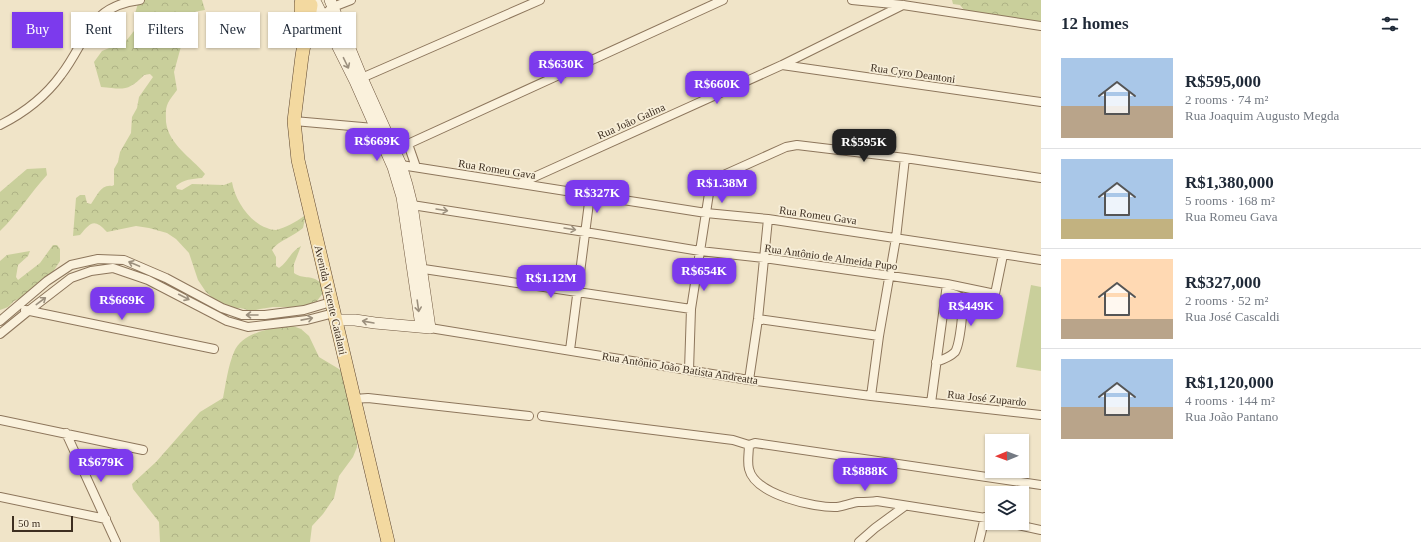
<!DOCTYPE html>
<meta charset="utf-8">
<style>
:root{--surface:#fff;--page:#f2f2f3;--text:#1f2937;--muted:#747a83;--line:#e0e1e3;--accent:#7c3aed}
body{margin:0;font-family:"Times New Roman",serif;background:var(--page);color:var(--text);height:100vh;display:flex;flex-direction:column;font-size:15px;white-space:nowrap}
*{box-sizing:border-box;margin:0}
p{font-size:13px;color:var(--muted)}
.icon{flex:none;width:22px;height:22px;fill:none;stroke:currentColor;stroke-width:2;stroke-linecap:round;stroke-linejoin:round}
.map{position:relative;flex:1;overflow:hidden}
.details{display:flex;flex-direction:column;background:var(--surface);width:380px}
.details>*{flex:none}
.banner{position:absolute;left:12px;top:12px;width:380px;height:36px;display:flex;gap:8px}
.needle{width:26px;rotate:269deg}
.tools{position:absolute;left:985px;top:434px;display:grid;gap:8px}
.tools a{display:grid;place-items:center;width:44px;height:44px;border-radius:0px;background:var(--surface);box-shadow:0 1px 3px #0004;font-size:20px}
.scale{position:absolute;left:12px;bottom:10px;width:61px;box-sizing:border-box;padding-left:4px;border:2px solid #3d2e20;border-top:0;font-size:11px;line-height:14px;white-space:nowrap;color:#3d2e20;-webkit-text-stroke:3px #f7eed8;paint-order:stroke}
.price{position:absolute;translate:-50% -34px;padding:0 9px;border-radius:8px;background:var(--accent);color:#fff;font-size:13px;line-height:26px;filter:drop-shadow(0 1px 2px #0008)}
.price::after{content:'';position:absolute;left:50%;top:24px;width:12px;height:9px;margin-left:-6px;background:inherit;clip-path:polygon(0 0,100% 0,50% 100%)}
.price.active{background:#222;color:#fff}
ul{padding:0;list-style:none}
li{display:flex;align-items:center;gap:12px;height:100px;padding:0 20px}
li+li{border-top:1px solid var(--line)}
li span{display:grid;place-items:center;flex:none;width:112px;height:80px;border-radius:0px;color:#555}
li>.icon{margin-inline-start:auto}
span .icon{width:48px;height:48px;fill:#fffc;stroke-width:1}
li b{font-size:17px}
h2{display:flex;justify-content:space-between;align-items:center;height:48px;padding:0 20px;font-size:17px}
.tag{padding:0 14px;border-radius:0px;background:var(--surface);box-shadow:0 1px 3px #0004;font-size:14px;line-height:36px}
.tag.active{background:var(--accent);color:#fff}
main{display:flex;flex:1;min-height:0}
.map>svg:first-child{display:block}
</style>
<main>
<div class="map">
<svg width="1041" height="542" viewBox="0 0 1041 542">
<defs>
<pattern id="forest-crowns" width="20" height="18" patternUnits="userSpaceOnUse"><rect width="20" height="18" fill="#c9cf9b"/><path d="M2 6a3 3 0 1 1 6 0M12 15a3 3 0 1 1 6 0" fill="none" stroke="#aeb285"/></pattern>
</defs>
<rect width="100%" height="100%" fill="#f0e4c8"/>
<!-- forest -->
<path fill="url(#forest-crowns)" d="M139 0H202L205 10 188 13 183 19 185 32 174 72 177 90C174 94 170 99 168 103 165 109 166 116 166 122 169 145 191 157 205 174L202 178C192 179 184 179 176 186L177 189 182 190 192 184 224 185 232 182C235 200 249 222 267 228 269 229 273 230 276 230 285 228 296 222 304 216L305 219 303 228C293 237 279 240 272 250L276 257V266L279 268C288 262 291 251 301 246L294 264V273C304 280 309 274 320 282L323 293 317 301 305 307H273L260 309 252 311 240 308 228 309 216 301 206 292 198 280 189 253 176 239 167 233 149 228 136 226 107 232C94 218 91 222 80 235L73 236 76 198 80 195H85L87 203 91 204C97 196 101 184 112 186L114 185V169L118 162 120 152 131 133 132 117 137 108 139 97 153 77 150 74 144 75C128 92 123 89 101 87L94 62 102 51 126 41 134 31V17Z
M952 0H1041V28C1019 27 987 26 968 14 965 12 962 7 960 5L953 4Z
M46 168 47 175C30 193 18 214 0 231V192L27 169Z
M53 245H57L60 249V261L42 289 14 301 8 307 0 310V261L7 255 30 251 28 256 18 265 16 277 18 280 40 263Z
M293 326 301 329 309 336 319 357 339 369 347 378 358 434 357 447 353 457 339 476 334 498 323 514 312 526 310 542H160L159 522 133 489 132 484 156 462 200 412 223 398C226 383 228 366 234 352 242 332 274 327 293 326Z"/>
<!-- garden -->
<path fill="#c9cf9b" d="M1031 285 1041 287V371L1016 367Z"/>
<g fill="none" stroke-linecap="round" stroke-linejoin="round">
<!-- street casing -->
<g stroke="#8d765c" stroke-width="10">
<path id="street" d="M852 0 903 5 1041 26
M322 16 333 7 351 0
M782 65 1041 102
M357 80 540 0
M294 121 374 128
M0 125C24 113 45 97 61 75 88 40 88 6 140 0
M408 144 416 167
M392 147 408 144 723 0
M397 166 401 165 706 213 768 219 1041 260
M521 183 782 65 903 5
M408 206 412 205 585 232 700 251 764 258 947 284 995 294 1003 255
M417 268 691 309
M25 310 214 349
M758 319 879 336
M0 321 47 281 71 265 98 259 124 260 166 278 222 308 242 315H265L304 310 331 302
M430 328 749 380 871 396 1041 415
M0 334 27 312 71 278 91 271 113 268 148 280 227 321 248 327 307 320 334 313
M570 350 590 195
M936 362C942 360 950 357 955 352 959 346 966 303 960 297 957 295 950 293 946 292
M689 370 691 309 710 187 717 178 786 147 797 145 905 158 1041 178
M749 380 758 319 768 219
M871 396 879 336 896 238 905 158
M354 399 368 398 529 416
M931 403 947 284
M542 416 733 440 749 445
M0 420 143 450
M66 433 116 542
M0 497 106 519
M992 519 877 501C871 502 865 502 858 502 851 503 844 506 837 507 815 508 755 495 749 469 747 462 749 452 749 445L755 443 1041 485
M1009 523 1041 530
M859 542 875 528 905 506
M979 542 985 517"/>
</g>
<!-- secondary casing -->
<g stroke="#6f573f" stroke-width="12">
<path id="secondary" d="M330 0 362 78 401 165 407 185 412 205 430 328 375 323 355 320H336
M316 3 355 81 393 167 402 197 421 326"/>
</g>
<!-- primary casing -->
<g stroke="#5b4430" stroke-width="14">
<path id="primary" d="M301 3V27
M311 5 302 56 294 121 298 160 388 542"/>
</g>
<!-- street -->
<use href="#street" stroke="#faf1dc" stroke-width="8"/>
<!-- secondary -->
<use href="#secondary" stroke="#faf1dc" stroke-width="11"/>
<!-- primary -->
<use href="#primary" stroke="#f3d9a0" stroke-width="13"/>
</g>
<!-- one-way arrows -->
<defs><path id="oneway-shaft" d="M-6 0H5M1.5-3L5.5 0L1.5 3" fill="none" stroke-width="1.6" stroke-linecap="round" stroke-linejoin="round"/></defs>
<g stroke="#9c907e">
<use href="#oneway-shaft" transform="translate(346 63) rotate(64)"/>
<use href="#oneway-shaft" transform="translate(442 210) rotate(9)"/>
<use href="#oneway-shaft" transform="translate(570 229) rotate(9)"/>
<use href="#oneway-shaft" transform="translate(134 264) rotate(-157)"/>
<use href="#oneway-shaft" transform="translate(184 297) rotate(27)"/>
<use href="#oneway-shaft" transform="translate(41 301) rotate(-37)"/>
<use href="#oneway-shaft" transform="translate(418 306) rotate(82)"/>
<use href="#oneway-shaft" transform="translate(252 315) rotate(180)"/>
<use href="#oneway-shaft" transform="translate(307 319) rotate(-11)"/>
<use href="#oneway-shaft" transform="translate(368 322) rotate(-170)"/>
</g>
<g text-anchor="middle" stroke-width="3.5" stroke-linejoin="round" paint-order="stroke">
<!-- street labels -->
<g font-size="11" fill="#3d2e20" stroke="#f7eed8">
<text transform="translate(913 73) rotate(8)" y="4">Rua Cyro Deantoni</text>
<text transform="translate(631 121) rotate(-24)" y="4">Rua João Galina</text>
<text transform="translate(497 169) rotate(9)" y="4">Rua Romeu Gava</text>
<text transform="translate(818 215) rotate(8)" y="4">Rua Romeu Gava</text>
<text transform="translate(831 257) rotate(8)" y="4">Rua Antônio de Almeida Pupo</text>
<text transform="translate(331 300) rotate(77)" y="4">Avenida Vicente Catalani</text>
<text transform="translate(680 368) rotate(9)" y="4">Rua Antônio João Batista Andreatta</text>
<text transform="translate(987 398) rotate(6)" y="4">Rua José Zupardo</text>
</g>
</g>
</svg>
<div class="tools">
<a><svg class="needle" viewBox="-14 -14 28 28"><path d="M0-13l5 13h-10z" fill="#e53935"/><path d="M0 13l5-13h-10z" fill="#747a83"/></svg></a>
<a><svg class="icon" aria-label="layers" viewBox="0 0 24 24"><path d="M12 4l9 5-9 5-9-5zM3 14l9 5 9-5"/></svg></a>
</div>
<div class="scale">50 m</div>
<b class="price" style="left:561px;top:85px">R$630K</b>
<b class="price" style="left:717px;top:105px">R$660K</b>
<b class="price" style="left:377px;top:162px">R$669K</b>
<b class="price active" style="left:864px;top:163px">R$595K</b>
<b class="price" style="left:722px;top:204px">R$1.38M</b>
<b class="price" style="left:597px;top:214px">R$327K</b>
<b class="price" style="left:704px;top:292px">R$654K</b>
<b class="price" style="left:551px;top:299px">R$1.12M</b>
<b class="price" style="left:122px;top:321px">R$669K</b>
<b class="price" style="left:971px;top:327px">R$449K</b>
<b class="price" style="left:101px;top:483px">R$679K</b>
<b class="price" style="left:865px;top:492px">R$888K</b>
<div class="banner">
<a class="tag active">Buy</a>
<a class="tag">Rent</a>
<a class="tag">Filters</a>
<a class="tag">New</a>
<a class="tag">Apartment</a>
</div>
</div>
<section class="details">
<h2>12 homes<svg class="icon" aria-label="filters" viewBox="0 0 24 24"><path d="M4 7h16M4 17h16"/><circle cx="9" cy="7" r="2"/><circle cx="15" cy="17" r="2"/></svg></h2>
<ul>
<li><span style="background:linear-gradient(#a9c7e8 60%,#b9a48a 0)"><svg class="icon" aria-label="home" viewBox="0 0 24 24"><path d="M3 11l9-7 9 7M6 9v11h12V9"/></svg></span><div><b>R$595,000</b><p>2 rooms · 74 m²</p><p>Rua Joaquim Augusto Megda</p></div></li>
<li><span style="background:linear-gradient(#a9c7e8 75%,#c2b280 0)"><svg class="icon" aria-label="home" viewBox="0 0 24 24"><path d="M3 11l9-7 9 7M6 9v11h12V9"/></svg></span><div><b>R$1,380,000</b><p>5 rooms · 168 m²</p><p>Rua Romeu Gava</p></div></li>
<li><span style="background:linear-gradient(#ffd9b3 75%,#b9a48a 0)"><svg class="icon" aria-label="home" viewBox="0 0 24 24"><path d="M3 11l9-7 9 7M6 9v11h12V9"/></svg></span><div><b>R$327,000</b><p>2 rooms · 52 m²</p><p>Rua José Cascaldi</p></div></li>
<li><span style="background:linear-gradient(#a9c7e8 60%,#b9a48a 0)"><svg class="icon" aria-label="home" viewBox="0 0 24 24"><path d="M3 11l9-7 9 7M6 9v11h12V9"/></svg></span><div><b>R$1,120,000</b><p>4 rooms · 144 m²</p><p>Rua João Pantano</p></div></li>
</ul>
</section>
</main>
